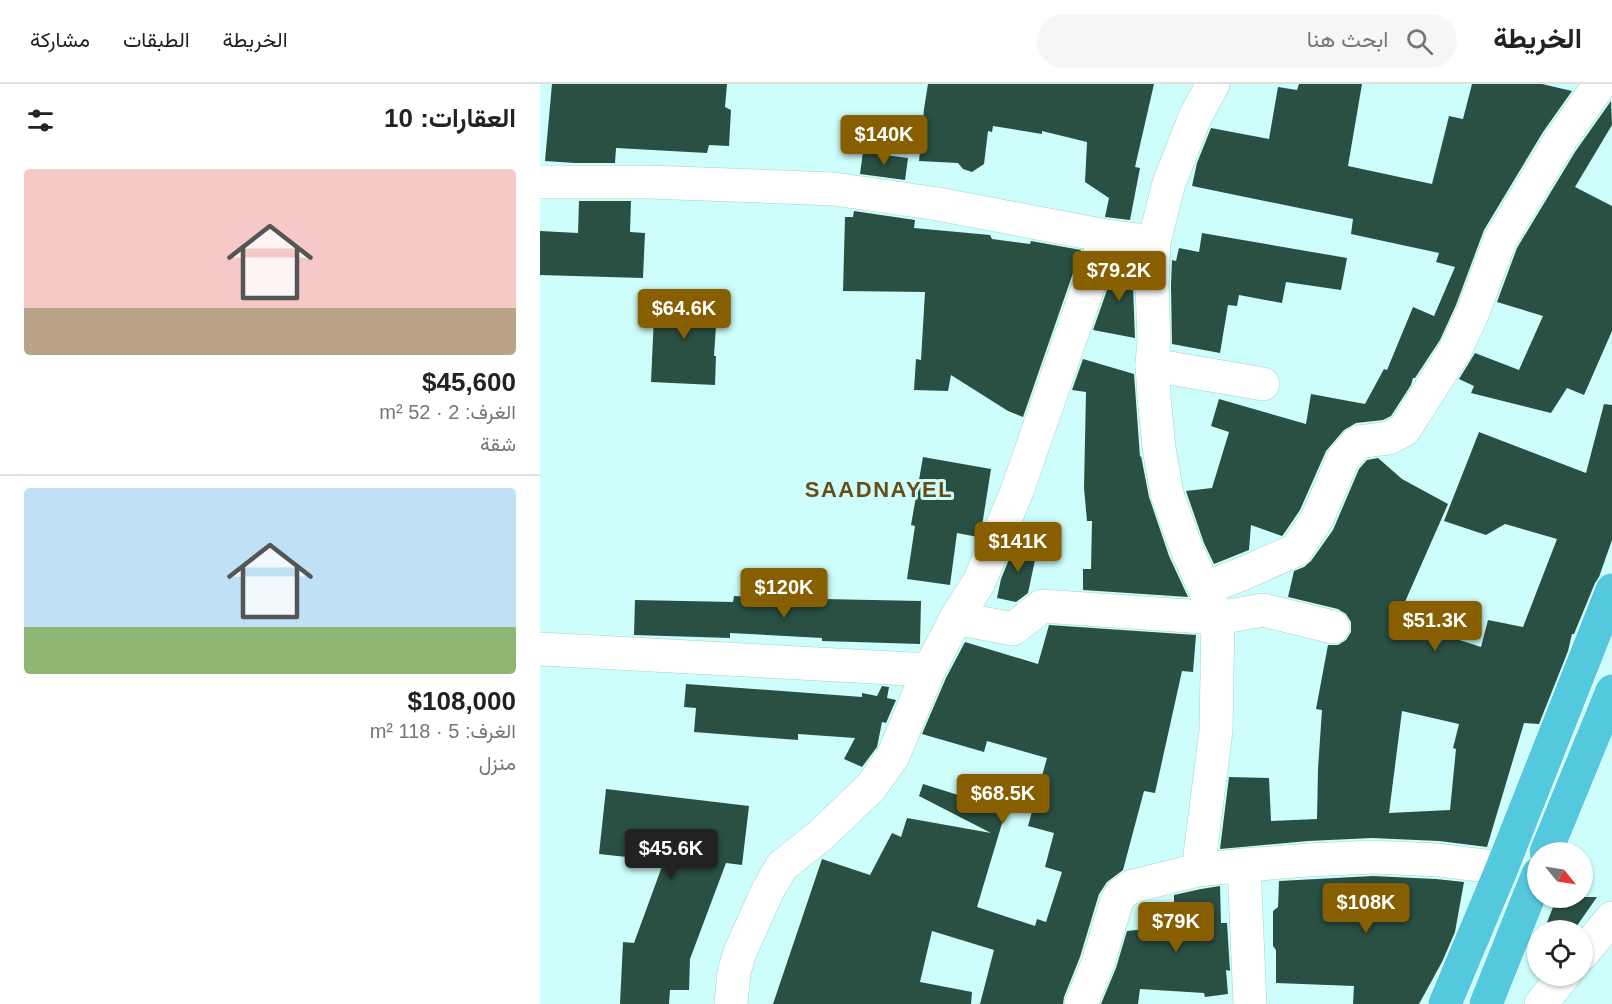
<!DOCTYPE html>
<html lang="ar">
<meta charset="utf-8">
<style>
:root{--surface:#fff;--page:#f6f6f6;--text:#222;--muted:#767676;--line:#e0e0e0;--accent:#885f00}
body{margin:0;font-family:Helvetica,Vazirmatn,sans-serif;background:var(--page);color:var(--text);direction:rtl;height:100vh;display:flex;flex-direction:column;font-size:22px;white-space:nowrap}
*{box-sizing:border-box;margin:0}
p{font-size:20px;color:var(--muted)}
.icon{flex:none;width:33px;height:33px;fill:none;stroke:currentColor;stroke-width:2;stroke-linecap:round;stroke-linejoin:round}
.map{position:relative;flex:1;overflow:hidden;direction:ltr}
.panel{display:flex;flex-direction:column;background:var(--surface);width:540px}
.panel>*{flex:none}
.needle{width:39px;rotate:120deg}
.buttons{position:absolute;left:987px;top:758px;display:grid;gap:12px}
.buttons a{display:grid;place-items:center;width:66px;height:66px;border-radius:50%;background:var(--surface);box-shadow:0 2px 4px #0004;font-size:30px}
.price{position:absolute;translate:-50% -51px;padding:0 14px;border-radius:6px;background:var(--accent);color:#fff;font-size:20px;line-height:39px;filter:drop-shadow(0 2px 3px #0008)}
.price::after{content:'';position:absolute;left:50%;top:36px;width:18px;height:14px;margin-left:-9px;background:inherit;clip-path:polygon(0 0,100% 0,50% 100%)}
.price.current{background:#222;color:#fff}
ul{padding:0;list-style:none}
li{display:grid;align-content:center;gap:12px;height:318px;padding:0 24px}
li+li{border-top:2px solid var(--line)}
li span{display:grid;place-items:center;height:186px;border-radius:6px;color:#555}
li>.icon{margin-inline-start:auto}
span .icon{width:108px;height:108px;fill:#fffc;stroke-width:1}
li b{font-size:26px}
h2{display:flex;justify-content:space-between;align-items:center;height:72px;padding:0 24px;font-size:26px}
header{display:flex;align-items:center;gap:36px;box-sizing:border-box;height:84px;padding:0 30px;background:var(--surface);border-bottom:2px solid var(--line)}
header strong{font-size:28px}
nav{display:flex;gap:33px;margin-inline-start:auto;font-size:21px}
.search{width:420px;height:54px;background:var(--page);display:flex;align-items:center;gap:15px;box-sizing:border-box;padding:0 21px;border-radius:33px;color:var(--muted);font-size:22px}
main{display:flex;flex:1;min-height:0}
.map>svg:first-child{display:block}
</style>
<header>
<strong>الخريطة</strong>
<div class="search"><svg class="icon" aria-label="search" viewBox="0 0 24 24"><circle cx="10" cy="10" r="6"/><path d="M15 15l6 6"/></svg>ابحث هنا</div>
<nav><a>الخريطة</a><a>الطبقات</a><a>مشاركة</a></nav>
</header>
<main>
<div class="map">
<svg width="1072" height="920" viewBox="0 0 1072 920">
<rect width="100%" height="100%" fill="#cdfefb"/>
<!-- building -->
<path fill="#2a5043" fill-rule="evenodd" d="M12 0H187L185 23 191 26 189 62 169 61 167 69 76 64 75 79H35L5 77Z
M388 0H614L595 83 600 84 590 136 565 133 569 114 545 98 547 58 502 47V50L453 42 452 48 448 47 444 80 432 88 423 85 418 79 379 77 384 25Z
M759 0H822L808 82 892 100 909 32 923 35 932 0H1002L1032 7 1003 48 944 146 916 221 900 256 875 294H873L871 301 851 332 843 336 816 339 804 346 786 367 760 426 743 451 742 452 711 441 709 466 674 480 664 459 646 407 672 404 689 348 671 342 679 315 766 340 771 310 825 320 844 285 847 286 873 223 894 232 915 183 896 178 899 169 811 150 813 135 652 102 657 79 671 44 729 55 738 3 757 6Z
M1071 17 1072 41 1035 103 1072 122V247L1044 311 1027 304 1011 329 931 309 934 302 919 295 935 269 979 286 1003 232 957 218 977 164 1035 68Z
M323 68 368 74 365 96 320 90Z
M39 117H91L90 148 105 149 103 194 0 191V147L38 149Z
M314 127 375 136 374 144 450 151 452 155 490 160 491 157 541 166 483 333 468 327 411 291 408 307 374 306 376 275 381 276 385 208 303 207 305 133H313Z
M662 149 807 174 801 206 746 198 742 219 699 211 697 222 688 221 680 269 632 260 631 201 632 176 636 177 639 164 659 168Z
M579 172 594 174 593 202 595 254 553 246Z
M115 209 174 212V225L177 227 174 272H176L175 301 111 298Z
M543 275 594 290 600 373 601 372 609 413 629 472 648 513 543 506V485H551L552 437H547L544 404 546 308 532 306Z
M1064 320 1072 321V456L1059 493 1055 499 1034 550H1032L1028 567 999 640 984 639 947 763 899 757 832 754 768 757 680 765 689 693 729 694 731 737 777 735 778 685 782 626 776 625 788 561H798L806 556 811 548V538L806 530 798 525 748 513 754 487 764 483 771 477 793 446 819 385 827 376 838 374 862 395 908 420 857 536 941 563 948 536 983 543 1017 455 965 440 946 451 904 437 939 348 1046 389ZM862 627 919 640 913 664 916 665 910 726 849 729Z
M383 373 451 385 442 442 438 453 417 449 410 501 367 495 375 442 371 441Z
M476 458 498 462 488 509 476 518 457 514 461 495Z
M194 512 283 517V515L381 517 380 560 282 557V554L190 549V554L94 551 95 516 193 518Z
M509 541 656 551 653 588 642 587 615 709 604 707 583 786 567 798 559 810 540 873 524 913 523 920H440L454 866 392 847 380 898 432 908 431 920H233L282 775 330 791 352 749 361 753 367 734 451 749 379 712 383 700 466 726 437 823 495 842 497 835 506 838 522 788 505 783 514 749 488 742 507 674 447 657 444 668 382 650 406 594 425 558 498 580Z
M146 600 322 613V609L337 612 342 602 349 603 347 614 356 616 346 639 342 638 337 663 322 683 304 675 315 654 258 650V656L154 648 156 624 144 623Z
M66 705 209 722 202 781 186 779 150 875 149 906H130L129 920H80L83 858 94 859 124 777 59 770Z
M833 792 896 795 924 798 915 848 902 878 879 920H813L814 902 736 899V866L733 862V827L738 823 739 797Z
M680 802 681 839H687L690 887 686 886 688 910 665 913 664 909 600 905 598 920H561L576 884 587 847 634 842V811L661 805Z
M1017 813H1057L1034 846H1004Z"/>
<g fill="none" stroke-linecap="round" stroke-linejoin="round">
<!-- minor casing -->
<g stroke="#a2d2cf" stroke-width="34">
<path id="minor" d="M612 281 723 300
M665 504 702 490 756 466 777 435 803 375 818 358 849 354 864 346 916 265 933 228 960 156 1019 58 1060 0
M416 534 473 545 502 522 678 534 723 526 793 543
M0 565 389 586
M704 781 710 920
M191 920 194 888 200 868 228 806 242 782 281 751 331 703 353 672 389 586 416 534 439 498 477 407 566 152"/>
</g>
<!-- tertiary casing -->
<g stroke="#a2d2cf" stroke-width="34">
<path id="tertiary" d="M0 98H109L294 105 398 120 566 152 614 158
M658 786 676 647 678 534 647 466 627 410 619 364 614 313 612 281 614 255 612 201 614 158 629 99 655 33 673 0
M1042 870 1072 834
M541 920 558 879 577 816 582 809 593 802 658 786 704 781 769 776 833 773 898 776 962 784
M1001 920 1024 891"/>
</g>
<!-- trunk casing -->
<g stroke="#fff" stroke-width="34">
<path id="trunk" d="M1006 768 1072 607
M905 920 962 784 1072 506
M946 920 998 790"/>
</g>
<!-- minor -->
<use href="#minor" stroke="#fff" stroke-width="33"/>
<!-- tertiary -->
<use href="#tertiary" stroke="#fff" stroke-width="33"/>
<!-- trunk -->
<use href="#trunk" stroke="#54c8dc" stroke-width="33"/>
</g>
<g text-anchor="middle" stroke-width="6" stroke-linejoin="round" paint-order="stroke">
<!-- district labels -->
<g font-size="22" font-weight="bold" letter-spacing="1.5" fill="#694c15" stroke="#cdfefb">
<text x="339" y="413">SAADNAYEL</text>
</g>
</g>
</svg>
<div class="buttons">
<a><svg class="needle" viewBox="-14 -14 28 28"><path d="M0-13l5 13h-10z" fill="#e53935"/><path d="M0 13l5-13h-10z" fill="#767676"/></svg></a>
<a><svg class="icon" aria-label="locate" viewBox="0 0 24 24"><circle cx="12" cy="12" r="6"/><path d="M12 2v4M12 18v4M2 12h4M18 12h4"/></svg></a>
</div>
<b class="price" style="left:344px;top:82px">$140K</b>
<b class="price" style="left:579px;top:218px">$79.2K</b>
<b class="price" style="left:144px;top:256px">$64.6K</b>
<b class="price" style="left:478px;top:489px">$141K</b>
<b class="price" style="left:244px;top:535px">$120K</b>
<b class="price" style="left:895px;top:568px">$51.3K</b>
<b class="price" style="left:463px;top:741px">$68.5K</b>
<b class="price current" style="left:131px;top:796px">$45.6K</b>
<b class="price" style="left:826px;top:850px">$108K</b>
<b class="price" style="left:636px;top:869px">$79K</b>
</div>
<section class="panel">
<h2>العقارات: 10<svg class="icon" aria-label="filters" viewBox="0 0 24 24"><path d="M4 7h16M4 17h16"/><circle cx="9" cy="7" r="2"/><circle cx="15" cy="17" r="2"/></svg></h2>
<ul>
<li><span style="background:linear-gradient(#f6c9c9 75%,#b9a48a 0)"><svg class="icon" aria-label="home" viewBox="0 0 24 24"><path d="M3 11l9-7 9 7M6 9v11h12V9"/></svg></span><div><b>$45,600</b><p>الغرف: 2 · 52 m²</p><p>شقة</p></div></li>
<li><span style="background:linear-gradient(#bfe0f5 75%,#8fb573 0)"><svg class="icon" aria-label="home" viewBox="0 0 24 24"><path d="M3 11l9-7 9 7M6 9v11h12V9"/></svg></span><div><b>$108,000</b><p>الغرف: 5 · 118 m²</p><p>منزل</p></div></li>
</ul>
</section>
</main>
